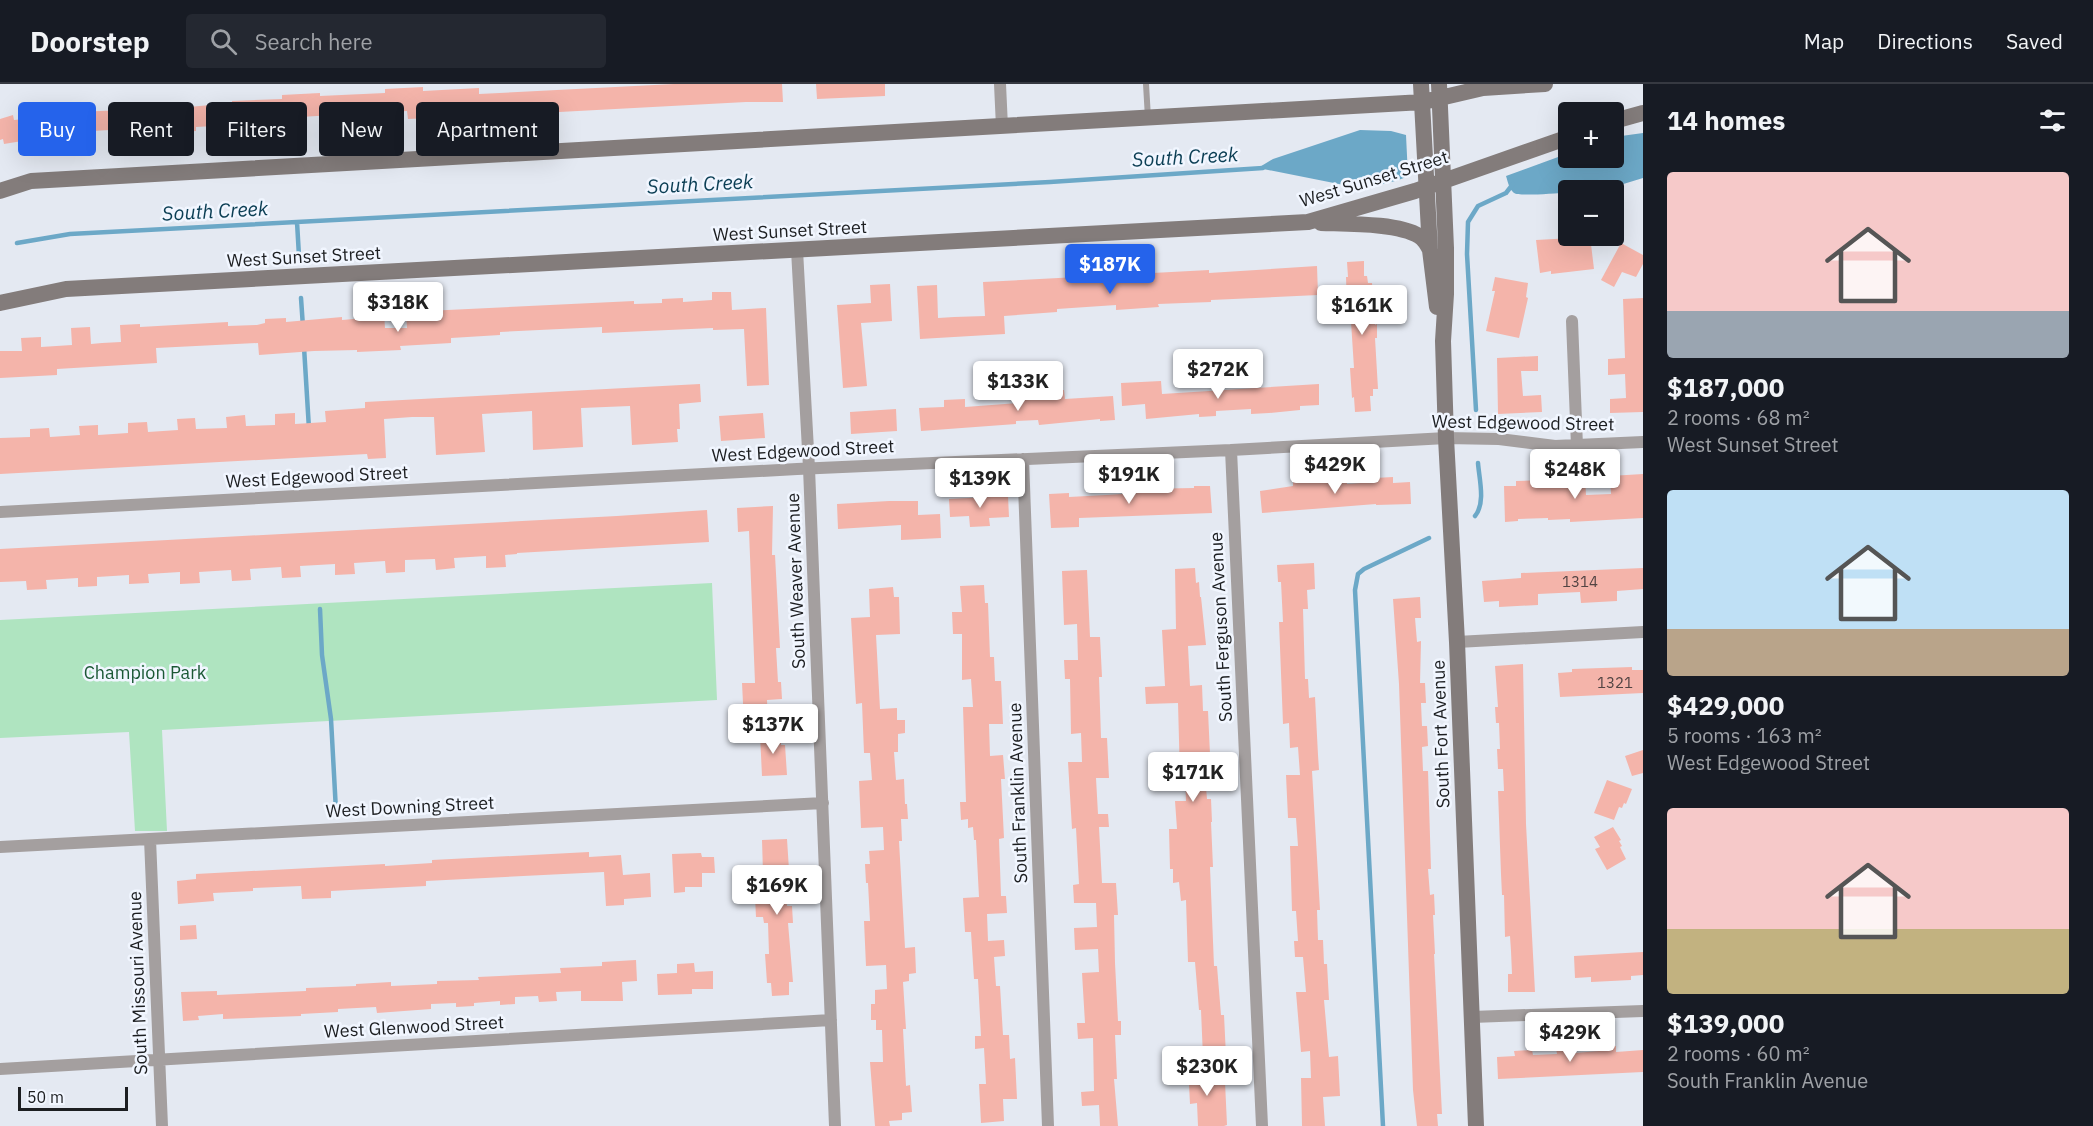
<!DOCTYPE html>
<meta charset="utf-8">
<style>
:root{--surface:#171b24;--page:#242831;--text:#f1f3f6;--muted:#9ea1a6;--line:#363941;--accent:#2563eb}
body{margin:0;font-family:"IBM Plex Sans",sans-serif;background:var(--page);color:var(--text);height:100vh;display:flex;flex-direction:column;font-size:22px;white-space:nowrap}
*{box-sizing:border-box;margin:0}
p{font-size:20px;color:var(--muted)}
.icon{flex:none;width:33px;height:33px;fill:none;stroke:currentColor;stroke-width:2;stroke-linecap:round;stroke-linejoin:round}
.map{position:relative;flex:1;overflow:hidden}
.side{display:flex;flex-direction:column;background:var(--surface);width:450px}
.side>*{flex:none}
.banner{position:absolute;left:18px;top:18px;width:570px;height:54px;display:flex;gap:12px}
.buttons{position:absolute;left:1558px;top:18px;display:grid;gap:12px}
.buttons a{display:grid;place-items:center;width:66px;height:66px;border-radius:6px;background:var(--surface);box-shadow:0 6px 24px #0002;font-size:30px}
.scale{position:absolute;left:18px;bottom:15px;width:110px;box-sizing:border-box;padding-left:6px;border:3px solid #1c1e21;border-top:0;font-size:16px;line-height:21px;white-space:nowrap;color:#1c1e21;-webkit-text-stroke:4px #f1f6ff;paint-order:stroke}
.price{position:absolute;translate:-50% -51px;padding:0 14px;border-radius:6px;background:#fff;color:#222;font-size:20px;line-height:39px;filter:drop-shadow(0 2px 3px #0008)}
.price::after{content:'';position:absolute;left:50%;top:36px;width:18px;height:14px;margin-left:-9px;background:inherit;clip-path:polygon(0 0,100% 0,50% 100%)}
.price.current{background:var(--accent);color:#fff}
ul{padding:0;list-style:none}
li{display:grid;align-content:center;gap:12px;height:318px;padding:0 24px}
li span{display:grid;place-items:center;height:186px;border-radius:6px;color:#555}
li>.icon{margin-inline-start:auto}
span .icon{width:108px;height:108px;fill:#fffc;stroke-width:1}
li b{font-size:26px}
h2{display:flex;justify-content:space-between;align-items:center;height:72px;padding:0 24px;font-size:26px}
.pill{padding:0 21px;border-radius:6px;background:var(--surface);box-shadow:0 6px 24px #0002;font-size:21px;line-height:54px}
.pill.current{background:var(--accent);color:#fff}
header{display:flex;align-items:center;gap:36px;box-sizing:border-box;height:84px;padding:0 30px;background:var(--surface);border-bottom:2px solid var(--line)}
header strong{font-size:28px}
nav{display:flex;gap:33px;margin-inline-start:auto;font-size:21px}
.search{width:420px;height:54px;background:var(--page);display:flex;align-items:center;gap:15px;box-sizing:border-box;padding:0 21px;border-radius:6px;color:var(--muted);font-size:22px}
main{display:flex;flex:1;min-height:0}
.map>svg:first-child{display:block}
</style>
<header>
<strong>Doorstep</strong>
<div class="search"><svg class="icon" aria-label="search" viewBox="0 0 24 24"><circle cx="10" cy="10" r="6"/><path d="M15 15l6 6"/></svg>Search here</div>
<nav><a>Map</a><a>Directions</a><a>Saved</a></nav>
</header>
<main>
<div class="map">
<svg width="1643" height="1042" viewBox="0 0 1643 1042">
<rect width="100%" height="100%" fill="#e4e9f2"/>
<!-- green -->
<path fill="#afe4c0" d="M712 499 717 616 162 646 167 747H135L129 648 0 654V536Z"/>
<!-- water -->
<path fill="#6ca8c7" d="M1360 46 1391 47 1406 51 1408 92C1389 101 1369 103 1349 102L1258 84 1273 75Z
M1643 49V94C1631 98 1619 101 1607 104 1594 106 1521 114 1514 109 1509 105 1508 98 1506 92L1569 69V74H1614V53Z"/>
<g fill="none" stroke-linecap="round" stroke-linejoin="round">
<!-- stream -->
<path stroke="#6ca8c7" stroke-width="4.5" d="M297 138 299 172
M17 159 70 150 1050 98 1263 84
M301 214 303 243
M304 263 309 345
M1476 326 1467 170 1468 138 1478 122 1506 109 1513 100
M1475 432C1486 419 1479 394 1478 379
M320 525 322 571 331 635 336 727
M1383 1042 1355 506 1358 490 1364 485 1429 454"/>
</g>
<!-- building -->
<path fill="#f4b4aa" d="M674 0H782L783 18H746L487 32V29L454 31V33L408 35 407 27 373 29V37L334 36V31L300 33V41L254 43V41H233L196 43V47L179 48V45L136 50H128V45L92 47V49L58 51 4 60 3 55 0 56V35L13 31 14 36 74 30V28L178 24 232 19V17L282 15V11L320 9V12L385 9V5L423 3V7L479 4V10Z
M816 0H885V12L817 15Z
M1571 152H1590L1594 185 1551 190V187L1540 189 1536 156 1572 154Z
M1621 159 1643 171V180L1636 193 1622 188 1614 203 1601 196Z
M1364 177V192H1367L1368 199H1372L1375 241 1377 240V254H1375L1378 305H1373V312H1370L1371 327 1355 328 1354 313 1352 314 1350 284H1354L1350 222 1347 223 1346 193H1348L1347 178Z
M1317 182 1318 211 1211 216V218L1158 220 1159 223 1116 226V221L1057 225V228L1004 232 1005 250 920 255 917 202 937 201 938 234 954 233 985 232 983 198 1209 186V189Z
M1495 193 1528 199 1526 213 1528 214 1519 254 1486 247 1495 207H1492Z
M890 200 892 237 861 239 867 302 843 304 837 221 871 219 870 201Z
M712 208H731L732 226 766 224 769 301 747 302 744 245 713 246V244L602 249V243L500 248V251L451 254V259L400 262 401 266 357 268V266L314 267 259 271 258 259 156 264 157 279 57 285V291L0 294V267H22L21 254 41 253V263L72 261 71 244 90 243 91 260 102 259 121 258 120 241 140 240V243L228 238V242L257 241 265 239V235L286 234V238L342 233V236L365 234V228H384L385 244H407L406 228 634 217V220L662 219V215L683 214V218L712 216Z
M1643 214V328L1610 329V315L1626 314 1625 290 1608 291V275L1625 274 1623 215Z
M1538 272V287H1521L1523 312 1541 311 1542 328 1498 330 1497 274Z
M1161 297 1162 310 1319 300V321L1300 322V326L1269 329 1251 330V325L1216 327V332L1199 333V330L1146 335 1145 320 1122 322 1121 299Z
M700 300 701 318 679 320 680 345H677L678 358 632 361 630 322 581 324 583 363 533 366 532 327 482 330 485 368 436 371 434 333H412L384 335 386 374 368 375 367 370 0 390V354L30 353V345L49 344 50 353 80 351 79 342 98 341V351L128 349V339L147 338 148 348 178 346 177 335 195 334 196 345 227 344 226 333 245 331 246 342 275 341V330L295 329V340L326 338 325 327 365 324V318Z
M1064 306 1065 315 1113 312 1115 336 1100 337V335L1039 341 1038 336 1016 337V340L921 347 919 324 944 323V316L965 315V323L1019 319V314L1042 313V307Z
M896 325 897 347 851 350 850 328Z
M763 329 765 354 721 357 719 332Z
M1643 390V434L1570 438V435L1548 436V434L1518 435V437L1505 438 1504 402H1516V397L1545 396 1546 399 1568 398V394L1585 393 1586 411 1611 410 1610 392Z
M1393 393V399L1410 398 1411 420 1376 421V420L1262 429 1260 407 1293 402V398L1347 396V400L1375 398V394Z
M1194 402H1210L1212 429 1079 434V443L1051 444 1049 410 1069 409V413L1106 411 1138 409 1137 405 1194 404Z
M1008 412 1009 433 989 434 990 442 970 443 969 432 950 433 949 415Z
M889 417H918V431L940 430 941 454 901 456V441L838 445 837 420Z
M773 422 772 471H775L780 564H776L778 598H781L782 615 767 616 768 638 744 639 742 599H755L749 447 738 448 737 424Z
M707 426 709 458 517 469V470L505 471 506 483 486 484V472L454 474 455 484 436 486 435 475 405 476V488L386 489 385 477 354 479 355 490 335 491V480L300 482 301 493 282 494 281 483 250 485 251 496 232 497 231 486 199 488 200 499 180 500V488L148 490 149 499 129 500V491L97 493V502L78 503V494L46 496 47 505 27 506 26 497 0 498V465L617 432Z
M1314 479 1315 505 1307 506 1308 525H1303L1305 595H1308L1309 614 1315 613 1318 671 1319 686 1312 687 1320 826H1317L1318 856H1323L1324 880H1327L1329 916H1324L1329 973 1338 972 1340 1012 1323 1013 1325 1042H1302L1301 994H1311L1310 967 1301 968 1296 908H1306L1303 873H1295L1294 857H1298L1296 827H1292L1290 762H1298L1296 734H1288L1286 691H1300L1298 663 1290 664 1289 639 1283 640 1279 538H1283L1281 498H1278L1277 481Z
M1195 484 1196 499 1199 498 1200 513H1201L1206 561 1188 562 1190 602 1202 601 1203 627H1208L1211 692H1205L1207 715H1211L1212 738H1211L1213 783H1210L1214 882H1217L1221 931H1224L1226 972 1203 973 1201 926H1199L1195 878H1188L1186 816 1181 817 1179 798 1173 799V785H1170L1169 745H1177L1175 717H1186L1185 693H1180L1178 619 1146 620 1145 603 1165 602 1162 546 1176 545 1175 485Z
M1643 484V505L1617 507V517L1581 519 1580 508 1538 510V521L1499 523V517L1484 518 1482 497 1521 494V489Z
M1087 486 1090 553H1100L1102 593H1099L1101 654H1107L1109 694H1096L1098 730H1108L1109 743H1099L1102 799H1116L1118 831H1114L1115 879 1118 937H1121V951H1115L1117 995H1114L1118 1042H1100L1099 1021 1082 1022 1081 1008 1094 1007 1093 954 1078 955 1077 939H1085L1082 889 1099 888 1098 865 1075 866 1074 844 1097 843 1096 819H1074L1073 801 1079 800 1076 744 1072 745 1068 678H1082L1081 649 1071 650 1070 595H1065L1064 576H1078L1077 540 1064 541 1062 487Z
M984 501 985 519H988L990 573H994L995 597H1001L1003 640H989L990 672 1003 671 1005 695H1001L1004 754 999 755 1001 812H1006L1007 829 987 830 988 857 1004 856 1005 872 994 873 996 902H1000L1003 951H1009L1010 975 1015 974 1017 1015H1003L1004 1037 981 1039 979 1000H986L984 964 975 965V952H981L978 895H974L971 848H965L963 814 979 813 976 756H974L973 743 968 744V735L961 736 960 718H966L963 623H973L971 595 962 596V550H953L952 528H962L960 502Z
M893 503 894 513H899L900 550 876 551 880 625 897 624V636H905V649L898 650V668H894L896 696 904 695 905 720H907L908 735H901L902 757H899L905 864 915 863 916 889 909 890V897L903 898 906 945H903L906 1002 910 1001 912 1028 902 1029V1036L889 1037 890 1042H875L870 978H883L882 946H876V936H871V920H875V906L887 905 886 881 866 882 864 837H870L868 799H866L865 780H870L869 767 884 766 883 743 861 744 859 697 872 696 870 669H864L862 619 856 620 851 534 870 533 869 505Z
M1420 513 1421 534H1415L1417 558 1421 557 1420 599H1425L1426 619H1421L1422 642H1427L1428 662 1422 663 1423 687H1428L1431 785H1428L1430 811 1434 810 1435 831H1433L1435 870H1434L1442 1030H1437L1438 1042H1417L1413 1006 1399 600 1393 515Z
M1523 580 1526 740 1535 908H1508V890H1512L1511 867 1510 852 1505 853 1504 811H1502L1501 790 1498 707H1504L1503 685H1498L1497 665H1500L1499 639H1496L1495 623H1498L1495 582Z
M1632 583V586H1643V609L1560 613 1558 589 1572 588V585Z
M781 649V661H785L787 691 762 692 760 650Z
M1643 666V689L1632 692 1625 672Z
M1607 696 1632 705 1626 720 1624 719 1622 724 1619 723 1614 736 1594 729Z
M1613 743 1621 756 1619 757 1622 762 1620 763 1626 775 1607 786 1595 765 1600 763 1594 753Z
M787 755 789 786H785L787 822H792L793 839H788L793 898H789V911L772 912 771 899H767L765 870H769L768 839H764L763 833H756L755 813 769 812 768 789H763L762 756Z
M589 768V773L621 771 623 791 650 789 651 813 624 815V821L606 822 604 788 426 797V802L331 807V814L302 815 301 802 253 804V807L213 809 214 817 178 820 177 797 196 795V790L385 780V782L432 779V776Z
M701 769 702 773H714L715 789H702V803H685V808L674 809 672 770Z
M196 841 197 855 180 856V842Z
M1643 868V891L1631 892V896L1591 898V893L1575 894 1574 872Z
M636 876 637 897 622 898 623 917H581V907L556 908 557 917 539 918 538 912 515 913V920L500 921V917L474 919V922L456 923V919L431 920V925L377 929 376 923 338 925V928L301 930V932L223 935V930L198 932 199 936 183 937 181 908 217 907V911L306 907V904L356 902V900L391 898V902L437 900V897L479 896 478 893 561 889 560 884 602 882V878Z
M694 879 695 888 713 887V905H692V910L658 911 657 890 677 889V880Z
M1616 962V968L1643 966V988L1498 995 1497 973 1515 972 1514 967 1532 966 1533 971 1557 970 1556 964 1575 963V969L1599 967V963Z
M1207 980 1208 998H1225L1227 1041 1224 1042H1198L1197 1019 1190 1020 1188 981Z"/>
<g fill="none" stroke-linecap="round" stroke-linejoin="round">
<!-- lane -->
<path stroke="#a49f9f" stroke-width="6" d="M1146 0 1148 34"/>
<!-- street -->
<path stroke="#a49f9f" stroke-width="12" d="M1000 0 1002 43
M797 166 809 384 835 1042
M1572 237 1577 362
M1231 366 1262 1042
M1023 375 1048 1042
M0 428 797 385 1231 366 1446 354 1499 355 1555 362 1643 358
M1457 558 1643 548
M150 755 162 1042
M0 763 823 719
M1472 933 1643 927
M0 985 831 936"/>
<!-- secondary -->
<path stroke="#837c7b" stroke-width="16" d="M1421 0 1430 166 1437 223
M1439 0 1446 164V210L1443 257 1446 354 1457 558 1476 1042
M1614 37 1643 29
M0 107 31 97 1423 18 1483 4 1545 0
M1321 139C1346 140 1398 139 1419 152 1424 155 1427 160 1430 166
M0 219 66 205 1308 138 1415 107 1569 53"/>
</g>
<g text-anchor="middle" stroke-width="5" stroke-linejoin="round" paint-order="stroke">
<!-- number labels -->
<g font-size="15" fill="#524443">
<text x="1580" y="503">1314</text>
<text x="1615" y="604">1321</text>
</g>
<!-- street labels -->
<g font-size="18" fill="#1c1e21" stroke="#f1f6ff">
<text transform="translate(1374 95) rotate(-17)" y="6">West Sunset Street</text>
<text transform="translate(790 147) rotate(-3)" y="6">West Sunset Street</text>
<text transform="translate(304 173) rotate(-3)" y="6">West Sunset Street</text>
<text transform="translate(1523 339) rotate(1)" y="6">West Edgewood Street</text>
<text transform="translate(803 367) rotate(-3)" y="6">West Edgewood Street</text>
<text transform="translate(317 393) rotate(-3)" y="6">West Edgewood Street</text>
<text transform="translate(796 497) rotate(-92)" y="6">South Weaver Avenue</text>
<text transform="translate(1221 543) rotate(-93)" y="6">South Ferguson Avenue</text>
<text transform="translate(1441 650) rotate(-92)" y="6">South Fort Avenue</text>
<text transform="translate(1018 709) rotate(-92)" y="6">South Franklin Avenue</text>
<text transform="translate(410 723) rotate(-3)" y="6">West Downing Street</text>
<text transform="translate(138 899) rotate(-92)" y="6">South Missouri Avenue</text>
<text transform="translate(414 943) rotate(-3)" y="6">West Glenwood Street</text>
</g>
<!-- park labels -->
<g font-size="18" fill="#1b5835" stroke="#f1f6ff">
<text x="145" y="595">Champion Park</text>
</g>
<!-- water labels -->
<g font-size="20" font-style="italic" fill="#0b3e54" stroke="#f1f6ff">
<text transform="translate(1185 73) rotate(-3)" y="7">South Creek</text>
<text transform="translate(700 100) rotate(-3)" y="7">South Creek</text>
<text transform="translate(215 127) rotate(-3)" y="7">South Creek</text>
</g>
</g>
</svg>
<div class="buttons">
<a>+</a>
<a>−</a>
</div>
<div class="scale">50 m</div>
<b class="price current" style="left:1110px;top:211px">$187K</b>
<b class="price" style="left:398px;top:249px">$318K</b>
<b class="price" style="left:1362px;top:252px">$161K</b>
<b class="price" style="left:1218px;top:316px">$272K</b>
<b class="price" style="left:1018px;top:328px">$133K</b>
<b class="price" style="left:1335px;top:411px">$429K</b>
<b class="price" style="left:1575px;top:416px">$248K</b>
<b class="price" style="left:1129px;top:421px">$191K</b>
<b class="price" style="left:980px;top:425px">$139K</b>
<b class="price" style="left:773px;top:671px">$137K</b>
<b class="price" style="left:1193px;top:719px">$171K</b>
<b class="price" style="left:777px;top:832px">$169K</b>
<b class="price" style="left:1570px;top:979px">$429K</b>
<b class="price" style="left:1207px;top:1013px">$230K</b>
<div class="banner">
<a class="pill current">Buy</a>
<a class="pill">Rent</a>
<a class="pill">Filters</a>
<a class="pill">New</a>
<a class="pill">Apartment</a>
</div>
</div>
<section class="side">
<h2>14 homes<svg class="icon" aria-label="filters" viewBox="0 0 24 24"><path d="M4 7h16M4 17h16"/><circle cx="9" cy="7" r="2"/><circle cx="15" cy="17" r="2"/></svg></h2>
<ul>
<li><span style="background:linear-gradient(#f6c9c9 75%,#9aa5b1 0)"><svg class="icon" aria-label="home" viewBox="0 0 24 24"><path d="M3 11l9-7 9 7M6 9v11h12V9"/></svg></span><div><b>$187,000</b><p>2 rooms · 68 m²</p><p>West Sunset Street</p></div></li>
<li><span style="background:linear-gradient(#bfe0f5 75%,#b9a48a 0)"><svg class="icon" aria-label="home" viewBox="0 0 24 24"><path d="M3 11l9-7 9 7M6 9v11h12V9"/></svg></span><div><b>$429,000</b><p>5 rooms · 163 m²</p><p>West Edgewood Street</p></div></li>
<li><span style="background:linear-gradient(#f6c9c9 65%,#c2b280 0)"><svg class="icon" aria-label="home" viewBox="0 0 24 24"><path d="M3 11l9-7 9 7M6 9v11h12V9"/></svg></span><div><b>$139,000</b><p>2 rooms · 60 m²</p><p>South Franklin Avenue</p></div></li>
</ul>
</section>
</main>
